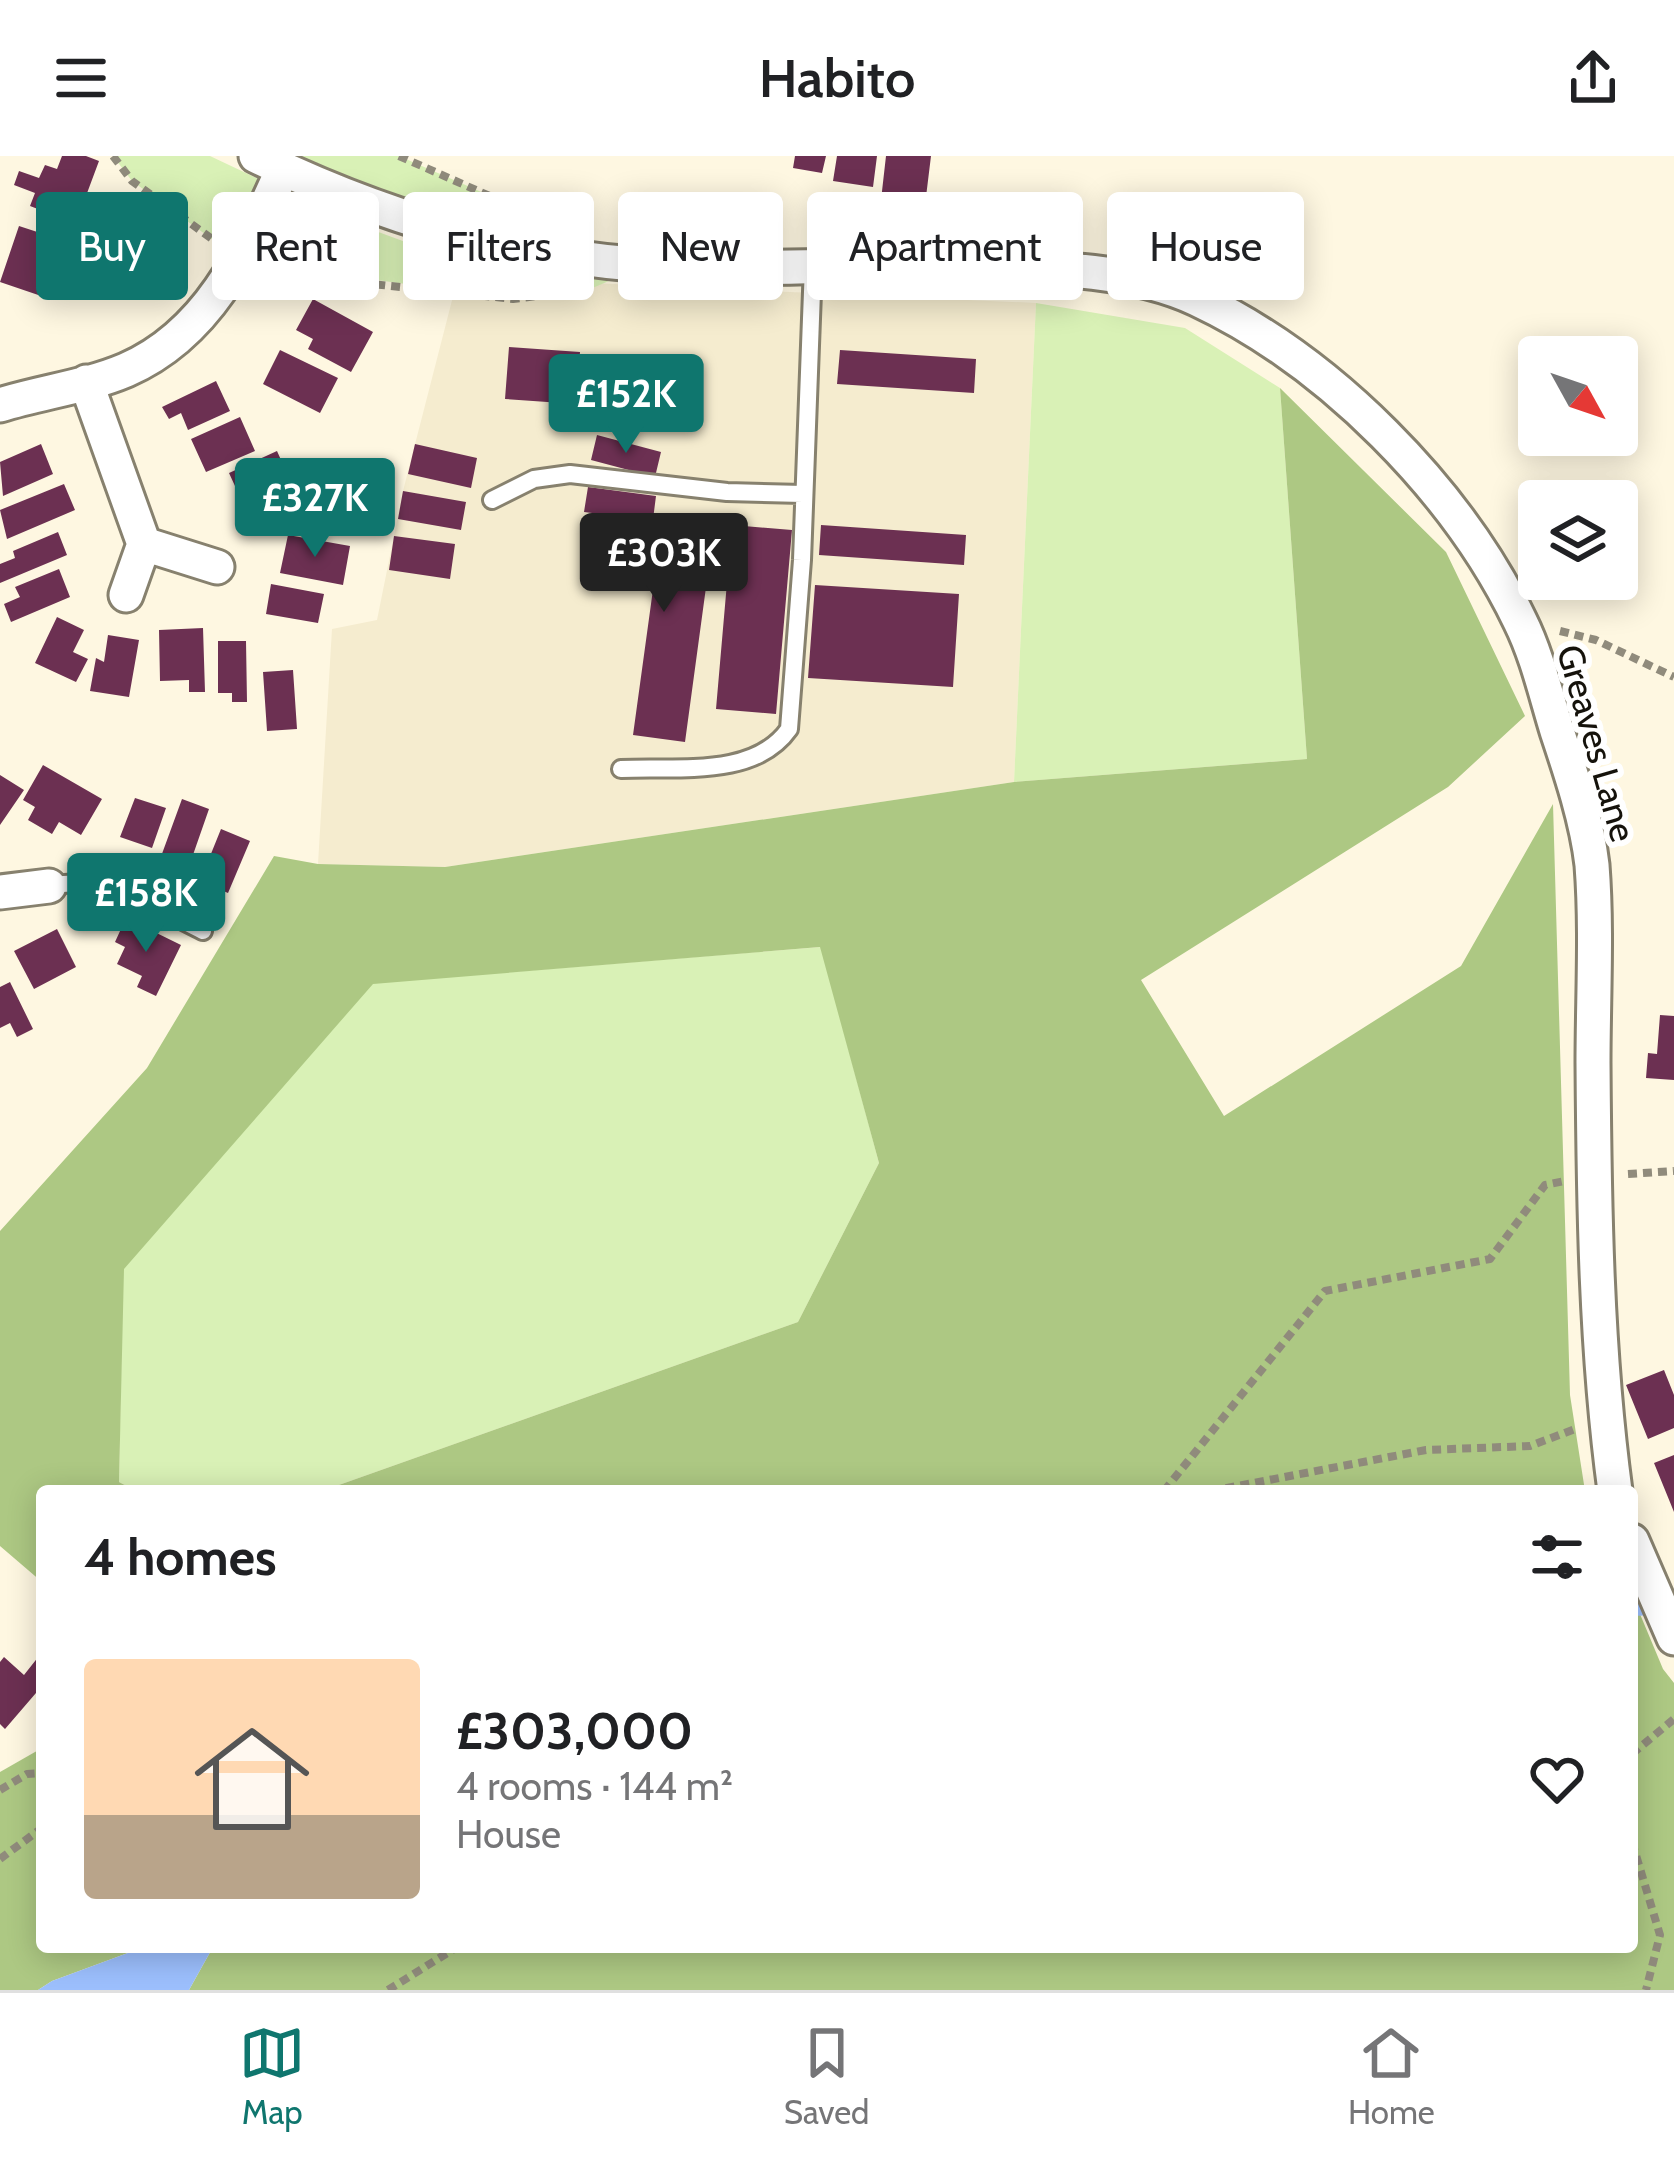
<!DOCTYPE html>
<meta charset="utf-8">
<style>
:root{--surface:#fff;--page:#f6f6f6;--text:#202124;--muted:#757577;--line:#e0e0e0;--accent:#0f766e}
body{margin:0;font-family:Cabin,sans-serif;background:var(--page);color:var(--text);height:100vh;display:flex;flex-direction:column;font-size:45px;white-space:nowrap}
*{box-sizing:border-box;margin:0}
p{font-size:39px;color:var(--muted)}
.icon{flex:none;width:66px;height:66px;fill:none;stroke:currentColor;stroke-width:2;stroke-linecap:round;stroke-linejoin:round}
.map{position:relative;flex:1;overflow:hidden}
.panel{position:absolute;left:36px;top:1329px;width:1602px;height:468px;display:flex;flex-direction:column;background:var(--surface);border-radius:12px;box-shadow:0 6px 30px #0003}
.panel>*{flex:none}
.top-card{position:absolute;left:36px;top:36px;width:1602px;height:108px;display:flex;gap:24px}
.needle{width:78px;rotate:130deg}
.controls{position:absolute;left:1518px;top:180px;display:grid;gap:24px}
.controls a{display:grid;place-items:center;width:120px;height:120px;border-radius:12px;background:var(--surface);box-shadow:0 6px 30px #0003;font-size:60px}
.price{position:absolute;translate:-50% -102px;padding:0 27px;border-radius:12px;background:var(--accent);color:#fff;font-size:39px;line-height:78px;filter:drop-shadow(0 3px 6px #0008)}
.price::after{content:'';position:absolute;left:50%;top:72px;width:36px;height:27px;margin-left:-18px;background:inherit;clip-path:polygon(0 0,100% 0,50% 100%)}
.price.active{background:#222;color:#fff}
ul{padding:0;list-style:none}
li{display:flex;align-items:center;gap:36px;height:300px;padding:0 48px}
li span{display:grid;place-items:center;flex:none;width:336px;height:240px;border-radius:12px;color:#555}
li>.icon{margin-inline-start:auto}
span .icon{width:144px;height:144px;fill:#fffc;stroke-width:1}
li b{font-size:51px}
h2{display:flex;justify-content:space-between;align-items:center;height:144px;padding:0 48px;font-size:51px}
.pill{padding:0 42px;border-radius:12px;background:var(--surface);box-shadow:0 6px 30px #0003;font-size:42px;line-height:108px}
.pill.active{background:var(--accent);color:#fff}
header{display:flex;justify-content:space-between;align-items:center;height:156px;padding:0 48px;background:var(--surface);font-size:54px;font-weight:600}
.tabs{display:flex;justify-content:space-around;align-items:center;height:168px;border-top:3px solid var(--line);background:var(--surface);font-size:33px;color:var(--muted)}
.tabs a{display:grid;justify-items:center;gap:6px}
.tabs .active{color:var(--accent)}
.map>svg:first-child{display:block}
</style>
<header><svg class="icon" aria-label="menu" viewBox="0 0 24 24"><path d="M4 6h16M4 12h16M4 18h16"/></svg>Habito<svg class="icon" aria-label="share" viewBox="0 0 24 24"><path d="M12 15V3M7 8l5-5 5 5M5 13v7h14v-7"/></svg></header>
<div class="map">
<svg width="1674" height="1834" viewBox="0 0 1674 1834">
<rect width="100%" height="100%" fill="#fef7e1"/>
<!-- built -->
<path fill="#f5eccf" d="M458 121 1036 147 1014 626 445 711 318 708 332 473 377 464 403 335Z"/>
<!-- green -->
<path fill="#d9f1b6" d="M113 0H210L343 63 430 95 535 115 618 121 588 134 513 143 269 109 216 86 132 25Z
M300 0H399L525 55 520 71C434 56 378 34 300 0Z
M1036 147 1185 172 1280 232 1307 603 1014 626Z
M821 791 879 1007 798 1166 322 1335H136L119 1326 123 1113 373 827Z"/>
<!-- forest -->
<path fill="#adc883" d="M1280 232 1446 396 1525 560 1448 631 1141 824 1224 960 1461 810 1553 648 1570 1239 1585 1335H322L798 1166 879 1007 820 791 373 828 124 1113 119 1326 136 1335H42V1426L0 1390V1075L147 912 274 700 318 708 445 711 1014 626 1307 603Z
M1632 1439 1663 1513 1674 1527V1834H189L213 1791H1632Z
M42 1592V1791H144L52 1825 38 1834H0V1616Z"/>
<!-- water -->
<path fill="#9cbffd" d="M144 1791H213L189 1834H38L52 1825Z"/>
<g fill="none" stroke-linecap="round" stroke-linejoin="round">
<!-- stream -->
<path stroke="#9cbffd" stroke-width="12" d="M1632 1454 1655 1453"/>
</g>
<!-- building -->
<path fill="#6c3052" d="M62 0H86L99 5 80 56 68 51 64 63 30 50 35 37 14 29 19 15 39 22 45 9 57 13Z
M795 0H826L822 17 793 12Z
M837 0H877L873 31 833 25Z
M886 0H931L925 49 881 44Z
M19 70 71 87 53 144 0 126Z
M313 143 373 176 351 216 308 193 313 183 296 174Z
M509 191 580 196 576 248 505 243Z
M280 194 338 222 320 257 263 228Z
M840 194 976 203 974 237 837 228Z
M216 225 230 255 188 274 181 257 169 263 162 251Z
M240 261 255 295 206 316 191 283Z
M597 279 661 296 655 321 591 304Z
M41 288 53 318 3 340 0 306Z
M415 288 477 302 471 332 408 318Z
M277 295 289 322 241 343 229 317Z
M307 322 320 347 278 368 265 342Z
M64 328 75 354 7 383 0 354Z
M588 331 656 340 651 379 712 387 685 586 633 579 658 397 629 393 633 362 584 356Z
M403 335 466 346 461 374 398 363Z
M732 369 792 374 776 558 716 553Z
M821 369 966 379 964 409 819 399Z
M58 376 67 399 0 427V408L15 402 13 395Z
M288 379 350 390 343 429 280 417Z
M394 380 455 388 450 423 389 414Z
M59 413 70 441 11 466 4 448 20 441 15 431Z
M271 428 324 438 318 467 266 458Z
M815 429 959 438 953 531 808 522Z
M57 461 84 474 73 496 88 503 76 526 35 507Z
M203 472 205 536H189V524L160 525 159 474Z
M108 479 139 484 129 541 90 535 96 502 104 506Z
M218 485H246L247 546H232V537H218Z
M293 514 297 573 267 575 263 516Z
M43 609 102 643 81 679 59 666 52 678 28 664 35 651 23 644Z
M0 619 24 634 0 669Z
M135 642 166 652 152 692 120 681Z
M182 643 209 653 187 716 159 706Z
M221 673 250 685 228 737 200 725Z
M126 762 181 789 156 840 137 831 142 820 117 808 125 791 115 786Z
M57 773 76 811 34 833 14 795Z
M10 826 33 873 17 881 10 867 0 872V831Z
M1660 859 1674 860V924L1646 922 1648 897 1657 898Z
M1664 1214 1674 1239V1272L1648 1283 1626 1229Z
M1674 1299V1356L1654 1307Z
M39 1500 42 1530 5 1573 0 1568V1506L4 1501 24 1519Z"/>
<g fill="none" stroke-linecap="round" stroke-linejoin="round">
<!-- service casing -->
<g stroke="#87816e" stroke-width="22">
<path id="service" d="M492 344 534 323 570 318 727 336 803 338
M621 613C675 610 754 623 789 573L802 404 813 109
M49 730C103 718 156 752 203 775"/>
</g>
<!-- minor casing -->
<g stroke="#87816e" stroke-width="39">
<path id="minor" d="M256 0C379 60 507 99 644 109 748 116 854 107 958 110 1034 112 1127 110 1197 143 1329 205 1457 334 1520 465 1537 499 1546 539 1557 575 1571 617 1587 665 1592 709 1597 774 1593 842 1593 907 1594 1049 1596 1194 1615 1335
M86 226 144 388 126 439
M0 249C41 236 86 231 126 214 211 177 247 92 283 13
M144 388 217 411
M0 736 49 730
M1632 1385 1674 1482"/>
</g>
<!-- path -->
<path stroke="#908b7c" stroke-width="8" stroke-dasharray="9 6" stroke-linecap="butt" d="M113 0 132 25 215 85
M399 0 519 53
M273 110 335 124 513 143 561 137
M1560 475 1596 484 1674 521
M1628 1018 1674 1015
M1164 1335 1325 1135 1490 1103 1545 1029 1565 1025
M1211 1335 1426 1294 1530 1290 1575 1273
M1632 1598 1674 1563
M0 1634 27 1618 42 1617
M1632 1686 1660 1779 1646 1834
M0 1703 42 1672
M388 1834 457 1791"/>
<!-- service -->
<use href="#service" stroke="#fff" stroke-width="16"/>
<!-- minor -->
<use href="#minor" stroke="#fff" stroke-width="33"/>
</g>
<g text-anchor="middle" stroke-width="12" stroke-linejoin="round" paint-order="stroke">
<!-- street labels -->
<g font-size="36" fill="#15120b" stroke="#fff">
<text transform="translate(1597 587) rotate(74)" y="13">Greaves Lane</text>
</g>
</g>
</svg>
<div class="controls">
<a><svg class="needle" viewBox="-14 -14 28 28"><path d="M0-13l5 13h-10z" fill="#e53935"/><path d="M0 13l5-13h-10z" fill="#757577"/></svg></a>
<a><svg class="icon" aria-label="layers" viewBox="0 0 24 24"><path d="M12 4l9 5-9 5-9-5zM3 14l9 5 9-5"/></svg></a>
</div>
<b class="price" style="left:626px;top:300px">£152K</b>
<b class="price" style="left:315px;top:404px">£327K</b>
<b class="price active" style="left:664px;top:459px">£303K</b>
<b class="price" style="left:146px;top:799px">£158K</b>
<div class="top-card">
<a class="pill active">Buy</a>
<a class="pill">Rent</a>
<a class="pill">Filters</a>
<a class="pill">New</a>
<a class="pill">Apartment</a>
<a class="pill">House</a>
</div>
<section class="panel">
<h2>4 homes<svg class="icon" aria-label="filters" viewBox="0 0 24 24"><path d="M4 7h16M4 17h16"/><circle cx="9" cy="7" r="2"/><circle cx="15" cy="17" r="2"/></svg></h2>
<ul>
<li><span style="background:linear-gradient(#ffd9b3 65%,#b9a48a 0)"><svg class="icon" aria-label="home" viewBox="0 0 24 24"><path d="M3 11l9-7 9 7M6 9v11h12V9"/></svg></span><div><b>£303,000</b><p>4 rooms · 144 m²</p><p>House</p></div><svg class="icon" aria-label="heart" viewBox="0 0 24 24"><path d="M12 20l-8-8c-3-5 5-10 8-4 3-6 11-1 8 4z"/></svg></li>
</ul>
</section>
</div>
<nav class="tabs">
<a class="active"><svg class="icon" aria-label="map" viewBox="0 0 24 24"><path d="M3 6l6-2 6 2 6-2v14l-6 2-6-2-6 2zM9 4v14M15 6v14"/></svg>Map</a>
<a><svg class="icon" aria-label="saved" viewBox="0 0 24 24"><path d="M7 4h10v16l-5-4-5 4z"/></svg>Saved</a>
<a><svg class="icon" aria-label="home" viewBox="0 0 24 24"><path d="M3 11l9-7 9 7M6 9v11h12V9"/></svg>Home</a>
</nav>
